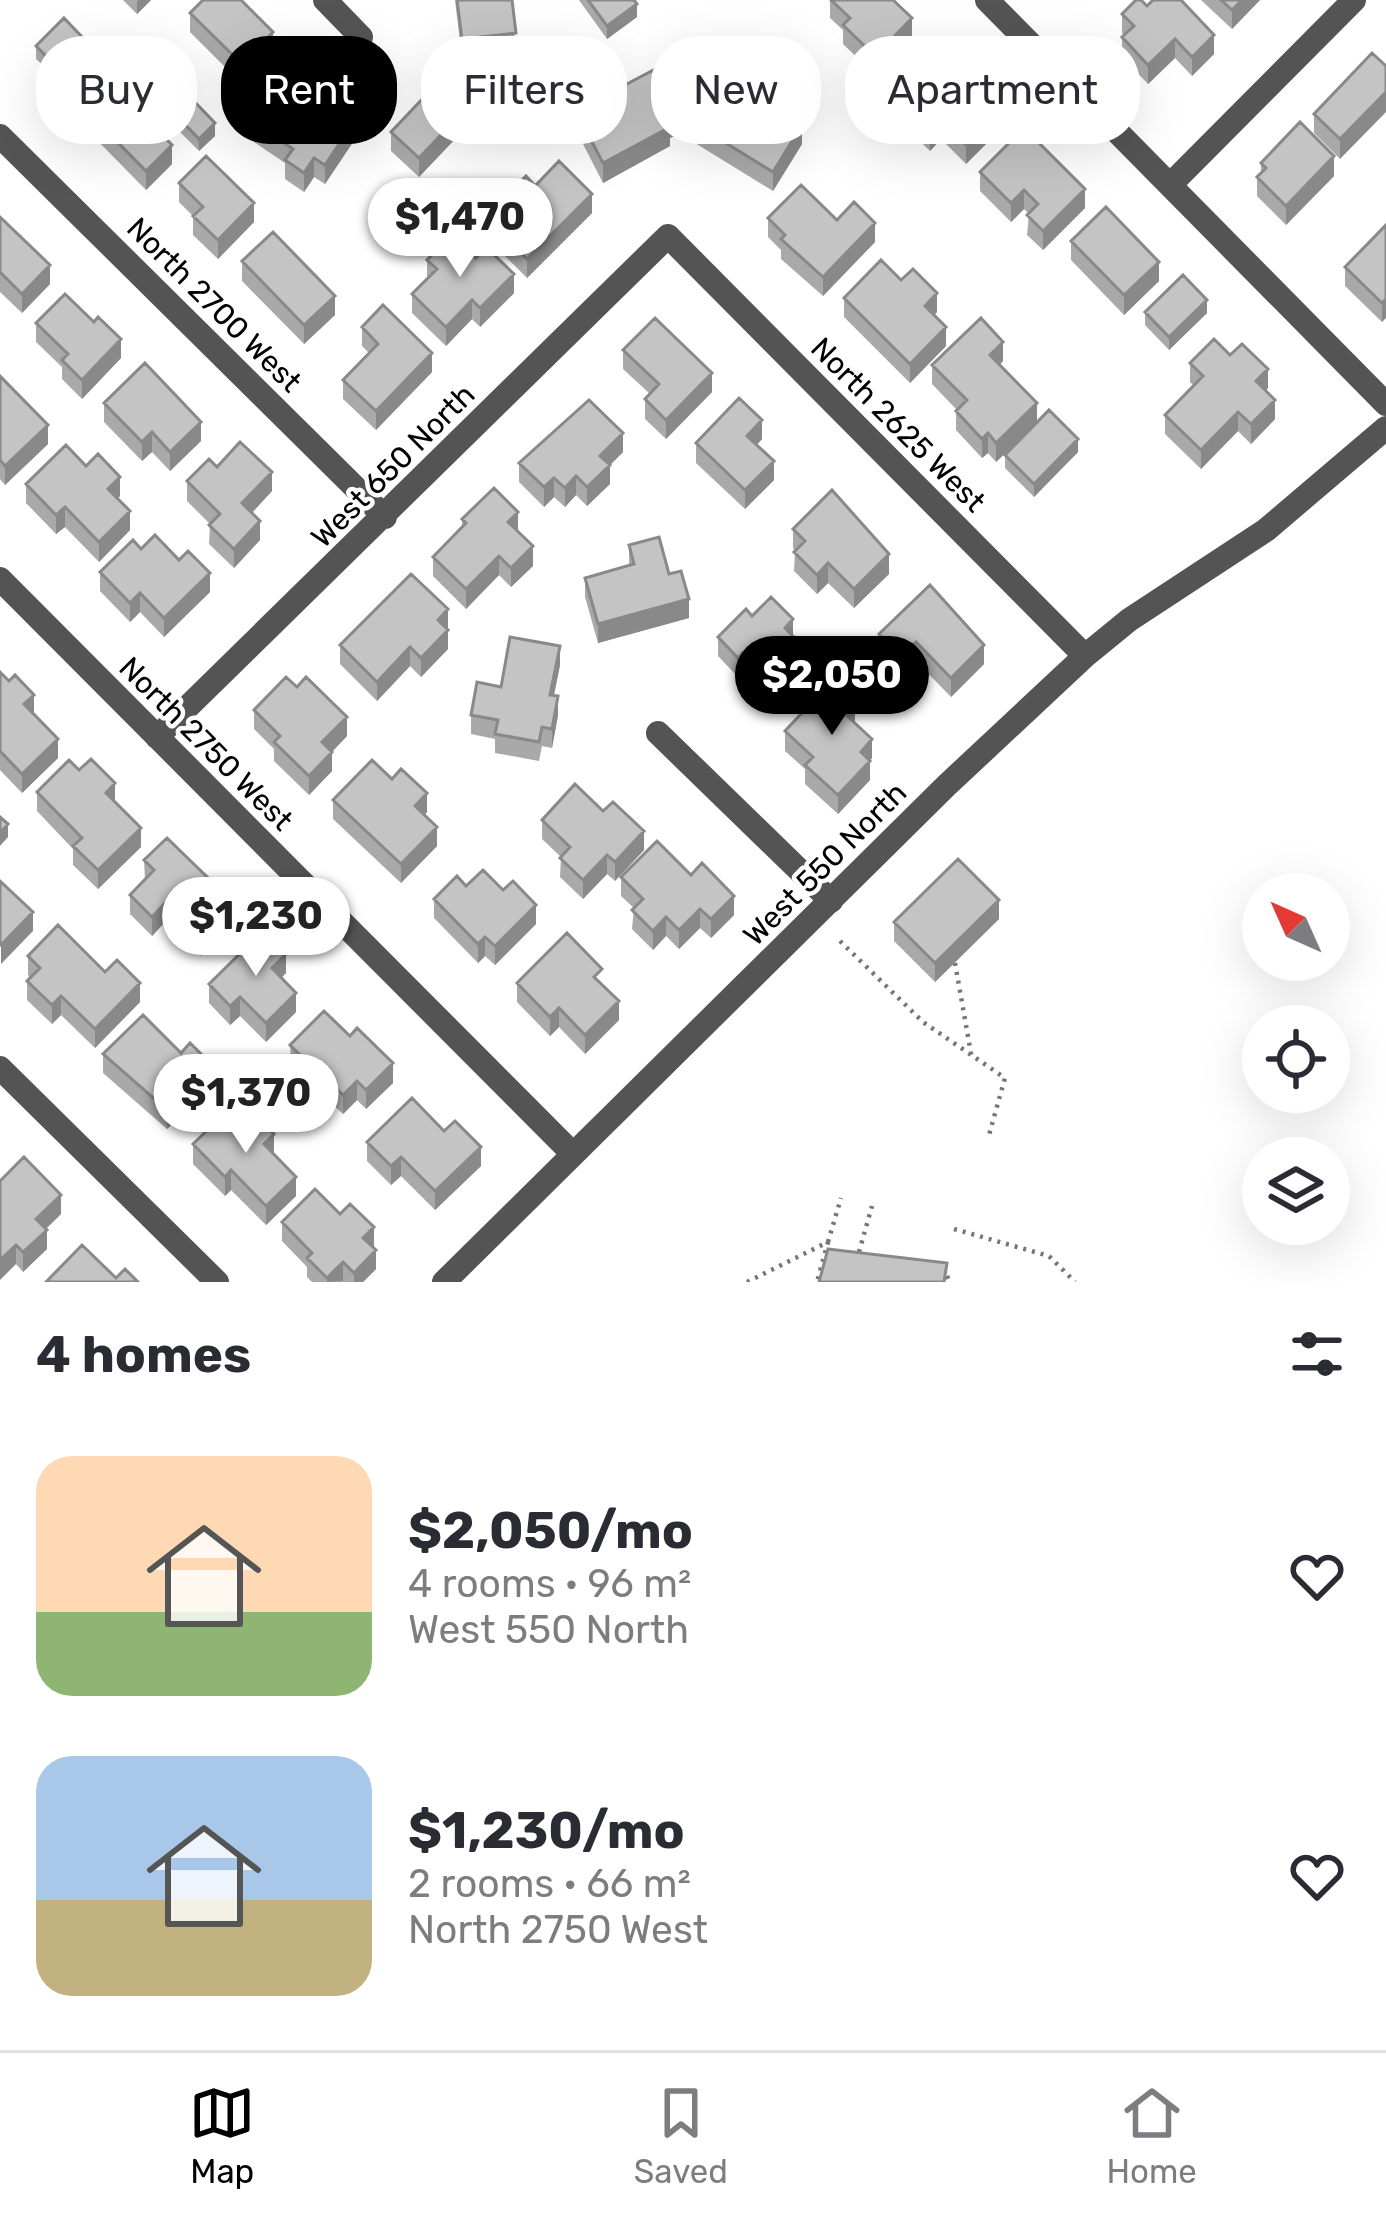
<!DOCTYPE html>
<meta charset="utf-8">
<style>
:root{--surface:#fff;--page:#f7f7f7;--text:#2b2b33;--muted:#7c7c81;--line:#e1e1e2;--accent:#000}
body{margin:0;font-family:Rubik,sans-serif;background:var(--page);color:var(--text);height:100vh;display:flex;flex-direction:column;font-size:45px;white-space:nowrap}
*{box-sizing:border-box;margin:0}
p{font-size:39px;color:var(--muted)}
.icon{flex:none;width:66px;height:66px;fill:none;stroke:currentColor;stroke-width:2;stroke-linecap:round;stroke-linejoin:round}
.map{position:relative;height:1282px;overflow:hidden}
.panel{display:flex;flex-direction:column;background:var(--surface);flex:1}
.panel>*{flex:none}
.hud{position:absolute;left:36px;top:36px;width:1314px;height:108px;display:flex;gap:24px}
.needle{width:78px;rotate:315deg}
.buttons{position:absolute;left:1242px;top:873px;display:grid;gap:24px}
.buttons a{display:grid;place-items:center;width:108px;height:108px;border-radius:50%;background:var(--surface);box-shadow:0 12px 48px #0002;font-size:60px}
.price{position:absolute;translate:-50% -102px;padding:0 27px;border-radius:42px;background:#fff;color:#222;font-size:39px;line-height:78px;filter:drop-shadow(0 3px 6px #0008)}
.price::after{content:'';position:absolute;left:50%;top:72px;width:36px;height:27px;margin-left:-18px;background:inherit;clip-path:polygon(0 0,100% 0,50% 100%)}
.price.on{background:var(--accent);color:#fff}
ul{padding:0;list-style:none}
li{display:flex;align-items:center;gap:36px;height:300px;padding:0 36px}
li span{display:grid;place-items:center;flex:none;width:336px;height:240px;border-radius:36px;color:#555}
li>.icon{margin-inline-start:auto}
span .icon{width:144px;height:144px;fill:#fffc;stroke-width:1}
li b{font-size:51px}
h2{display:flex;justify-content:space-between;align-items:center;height:144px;padding:0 36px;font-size:51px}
.chip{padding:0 42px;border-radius:48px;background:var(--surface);box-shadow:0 12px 48px #0002;font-size:42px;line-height:108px}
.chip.on{background:var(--accent);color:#fff}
.tab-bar{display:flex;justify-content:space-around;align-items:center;height:168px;border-top:3px solid var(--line);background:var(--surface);font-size:33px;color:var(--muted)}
.tab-bar a{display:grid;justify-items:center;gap:6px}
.tab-bar .on{color:var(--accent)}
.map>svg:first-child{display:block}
</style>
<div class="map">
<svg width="1386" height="1282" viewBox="0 0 1386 1282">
<rect width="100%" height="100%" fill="#fff"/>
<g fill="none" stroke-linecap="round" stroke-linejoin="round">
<!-- path -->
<path stroke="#767676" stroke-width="4.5" stroke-dasharray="3 6" stroke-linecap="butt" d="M840 941 923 1022 1005 1078 989 1135
M955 963 972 1059
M954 1229 1049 1256 1075 1282
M828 1242 841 1198
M859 1252 872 1206
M947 1276 950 1282
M747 1282 828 1242 817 1282"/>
<!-- minor -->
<path stroke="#545454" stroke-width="24" d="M325 0 361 37
M987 0 1386 404
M0 136 385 517
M1171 184 1354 0
M0 579 573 1154
M658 733 831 901
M157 737 668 236 1085 656
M0 1068 217 1282
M444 1282 947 785 1085 656 1129 620 1266 530 1386 428"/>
</g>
<!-- wall -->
<path fill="#a9a9a9" d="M123 0H151L137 14Z
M455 0H512L516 52 462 58Z
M579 0H634L637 17 607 39Z
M830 0 912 37 875 75 843 44V30L830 18Z
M1201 0H1260L1232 29Z
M1147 6 1214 54 1192 76 1175 58 1148 84 1122 57V37L1124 35 1122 33V14Z
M190 13 273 51 242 84 190 32Z
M36 46 103 72 64 109 41 86V73L46 68 36 59Z
M1372 53 1340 159 1314 133V114Z
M897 78 1002 128 966 164 941 139 930 151 899 121 901 101 897 97Z
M751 100 792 119 802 144 773 191 695 143V124Z
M593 102 683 132 670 138V146L603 183 583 144V125L593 119Z
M86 110 172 164 146 190 86 129Z
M175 114 215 136 199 151 175 127Z
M475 118 419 177 391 151V132Z
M254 123 357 136 325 184 314 177 304 192 285 179V163L254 142Z
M1261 163 1334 176 1286 225 1257 196V177L1261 173Z
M980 172 1085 208 1043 250 1027 235 1029 214 1024 209 1011 222 980 191Z
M179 183 254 222 218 259 193 235V216L179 202Z
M535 186 592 213 527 278 494 245V226L505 215V198Z
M0 217 50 284 22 313 0 292Z
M768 218 837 220 875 242 823 296 781 259V250L768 237Z
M1386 225 1382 322 1345 286V267Z
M1071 241 1159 281 1124 315 1071 260Z
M476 258 514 293 480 327 472 319 446 346 412 313V294L427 279V260Z
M242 261 335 315 304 344 242 281Z
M901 280 937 312 934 315 946 346 910 383 844 317V298Z
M1145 312 1207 313 1169 350 1145 325Z
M36 323 121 358 82 399 62 379V367L36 342Z
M362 327 432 372 376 430 343 399V380L369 353 362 346Z
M623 350 712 392 666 439 645 419V399L650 394 623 369Z
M1003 361 999 365 1037 423 996 462 988 453 982 458 956 430V411L957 410 932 384V365Z
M1190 363 1268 388 1266 390 1275 419 1251 444 1238 431 1201 469 1165 434V415L1193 385 1190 382Z
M0 376 48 444 5 485 0 479Z
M104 403 201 441 170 471 152 452 142 461 104 422Z
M762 439 757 445 774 480 745 509 696 463V443Z
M623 452 610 465V484L587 506 576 495 565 507 554 497 544 507 519 482V463Z
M1078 452 1034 497 1005 468V455Z
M86 466 120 496 118 498 130 530 99 562 65 527 56 534 26 503V484Z
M217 467 272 491 252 513 260 540 234 568 209 544 210 524 187 501V481Z
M462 519 518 531 533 566 511 587 499 575 466 609 433 576V557L462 527Z
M793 529 889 574 854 608 828 583 817 594 794 571 795 551 793 548Z
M629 545 689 618 598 643 585 597V578L629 565Z
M141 549 179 560 210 592 164 637 140 612 130 622 100 591V572Z
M930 585 984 664 951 697 916 661 901 676 879 654V634Z
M752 616 793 637 813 676 779 709 743 672 738 677 718 656V637Z
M448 628V649L421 677 410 666 377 701 340 664V645Z
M560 665 554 695 558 715 552 748 542 746 539 761 495 753V739L471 734V715L501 687Z
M0 672 34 714 58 758 22 793 0 770Z
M254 710 347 736 332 752V771L309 795 274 761V749L254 729Z
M855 720 854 722 872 758 870 761V780L838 814 805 784V769L785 751V731Z
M37 792 115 802 141 847 98 889 73 865V849L37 811Z
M333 800 427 812 424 815 437 846 401 883 333 819Z
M542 820 644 850 615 881 607 874 583 899 560 877 561 857 542 839Z
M144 860 234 923 201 956 166 921 152 936 130 914V895L145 880Z
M691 875 734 915 711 938 700 928 679 949 666 936 653 950 632 929 634 908 621 896V877Z
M466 886 536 924 495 965 485 956 478 963 434 918V899Z
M999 919 935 982 894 941V922Z
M28 956 105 972 140 1002 95 1048 61 1015 52 1024 27 1000V981L30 978 28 975Z
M286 973 281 978 296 1012 266 1042 240 1016 230 1025 209 1003V984Z
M517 983 602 984 619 1020 585 1054 559 1027 550 1036 517 1002Z
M290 1045 393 1083 366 1109 357 1100 343 1114 331 1103 321 1113 293 1085Z
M103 1054 212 1085 167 1129 103 1073Z
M234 1130 274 1153 296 1196 266 1225 231 1190 225 1196 193 1164V1144Z
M367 1142 481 1166 435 1210 401 1176 391 1185 367 1161Z
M0 1181 61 1214 46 1229 47 1249 23 1272 16 1264Z
M282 1222 374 1246 376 1269 363 1282H312L307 1277V1267L282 1241Z"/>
<!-- shaded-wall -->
<path fill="#898989" d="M139 0H151L137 14V1Z
M1242 0H1260L1232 29V10Z
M637 4V17L607 39V26Z
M912 18V37L875 75V56Z
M273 32V51L242 84V64Z
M1214 35V54L1192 76V57Z
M1175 39V58L1148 84V65Z
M103 59V72L64 109V97Z
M1386 92V112L1340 159V139Z
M475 99V118L419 177V158Z
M1002 109V128L966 164V145Z
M683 113V132L670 138V146L603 183V163Z
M357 117V136L325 184V165Z
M941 120V139L930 151V132Z
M215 123V136L199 151V139Z
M802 125V144L773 191V172Z
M172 145V164L146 190V171Z
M1334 156V176L1286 225V206Z
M314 158V177L304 192V173Z
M1085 189V208L1043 250V231Z
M1024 190V209L1011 222V203Z
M592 194V213L527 278V259Z
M254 203V222L218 259V240Z
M875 223V242L823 296V277Z
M1159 262V281L1124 315V295Z
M50 265V284L22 313V294Z
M514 274V293L480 327V308Z
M937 293V312L925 325V306Z
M335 296V315L304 344V325Z
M1386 299V318L1382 322V303Z
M472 300V319L446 346V327Z
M1207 300V313L1169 350V337Z
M946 327V346L910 383V364Z
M121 339V358L82 399V380Z
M1003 342V361L990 374V355Z
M432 353V372L376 430V411Z
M1268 369V388L1256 400V381Z
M712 373V392L666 439V420Z
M1275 400V419L1251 444V424Z
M1037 403V423L996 462V443Z
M1238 412V431L1201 469V450Z
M762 420V439L747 455V436Z
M201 422V441L170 471V452Z
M48 425V444L5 485V466Z
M152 432V452L142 461V442Z
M623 433V452L610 465V484L587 506V487L600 456Z
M988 433V453L982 458V439Z
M1078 439V452L1034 497V484Z
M774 461V480L745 509V490Z
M272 472V491L242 523V503Z
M576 476V495L565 507V488Z
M120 477V496L108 508V489Z
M554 478V497L544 507V487Z
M65 507V527L56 534V515Z
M130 511V530L99 562V542Z
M518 512V531L508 522Z
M260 521V540L234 568V549Z
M533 546V566L511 587V568Z
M889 554V574L854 608V589Z
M499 556V575L466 609V589Z
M828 563V583L817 594V575Z
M210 573V592L164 637V618Z
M140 593V612L130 622V603Z
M689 599V618L598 643V624Z
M448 609V628L438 639V620Z
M793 619V638L785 628Z
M448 630V649L421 677V658Z
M916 642V661L901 676V657Z
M984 645V664L951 697V678Z
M560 646V665L550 714V695Z
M410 647V666L377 701V682Z
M743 653V672L738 677V658Z
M813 657V676L779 709V690Z
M34 695V714L24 704Z
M558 696V715L552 748V729Z
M855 701V720L844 732V713Z
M347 717V736L322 762V742Z
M58 739V758L22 793V774Z
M872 739V758L865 766 870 761V780L838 814V795L861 752Z
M332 752V771L309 795V776Z
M115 783V802L106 793Z
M427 793V812L415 825V806Z
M8 824V837L0 846V833Z
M437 827V846L401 883V864Z
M141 828V847L98 889V870Z
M644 831V850L615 881V862Z
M607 855V874L583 899V880Z
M734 896V915L711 938V919Z
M999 900V919L935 982V963Z
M166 902V921L152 936V917Z
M234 903V923L201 956V937Z
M536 905V924L495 965V946Z
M700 909V928L679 949V930Z
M33 912V931L1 964V945Z
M666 917V936L653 950V931Z
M485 937V956L478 963V944Z
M286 954V973L272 987V968Z
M140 983V1002L95 1048V1029Z
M296 993V1012L266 1042V1023Z
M61 996V1015L52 1024V1005Z
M240 997V1016L230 1025V1006Z
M619 1001V1020L585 1054V1035Z
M559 1008V1027L550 1036V1017Z
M393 1063V1083L366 1109V1090Z
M212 1065V1085L167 1129V1110Z
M357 1081V1100L343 1114V1095Z
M331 1084V1103L321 1113V1094Z
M274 1134V1153L264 1164V1144Z
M481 1147V1166L435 1210V1191Z
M401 1157V1176L391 1185V1166Z
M231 1170V1190L225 1196V1177Z
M296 1177V1196L266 1225V1206Z
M61 1195V1214L36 1238V1219Z
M374 1227V1246L363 1257V1238Z
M47 1230V1249L23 1272V1252Z
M16 1245V1264L0 1280V1260Z
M376 1250V1269L363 1282H354V1273Z
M343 1262V1281L327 1282V1278Z"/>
<!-- building -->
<path fill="#c4c4c4" stroke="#898989" stroke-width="3" d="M203 0H241L273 32 242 64 190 13Z
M457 0H512L516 33 462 39Z
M588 0H634L637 4 607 26Z
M831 0H893L912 18 875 56 843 25 850 18Z
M1136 0H1141L1147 6 1153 0H1181L1214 35 1192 57 1175 39 1148 65 1122 37 1134 26 1122 14Z
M1221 0H1242L1232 10Z
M64 18 103 59 64 97 41 73 52 62 36 46Z
M934 41 1002 109 966 145 941 120 930 132 899 102 910 91 897 78Z
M1372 53 1386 66V92L1340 139 1314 114Z
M659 67 683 113 667 121 670 127 603 163 583 125 601 115 593 102Z
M447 73 475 99 419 158 391 132Z
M721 82 751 100 761 84 792 104 785 115 802 125 773 172 695 124Z
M280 83 319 109 327 97 357 117 325 165 314 158 304 173 285 160 293 149 254 123Z
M113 84 172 145 146 171 86 110Z
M191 98 215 123 199 139 175 114Z
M1300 122 1334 156 1286 206 1257 177 1266 168 1261 163Z
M1024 128 1085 189 1043 231 1027 215 1038 204 1024 190 1011 203 980 172Z
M206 156 254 203 218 240 193 216 203 207 179 183Z
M559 161 592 194 527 259 494 226 514 207 505 198 526 176 535 186Z
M801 185 837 220 854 202 875 223 823 277 781 239 785 235 768 218Z
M1106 207 1159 262 1124 295 1071 241Z
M0 217 50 265 22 294 0 272Z
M1386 225V299L1382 303 1345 267Z
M273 232 335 296 304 325 242 261Z
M452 234 476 258 486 247 514 274 480 308 472 300 446 327 412 294 437 269 427 260Z
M881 260 901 280 913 269 937 293 925 306 946 327 910 364 844 298Z
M1183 275 1207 300 1169 337 1145 312Z
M65 294 94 322 98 317 121 339 82 380 62 360 68 354 36 323Z
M383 305 432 353 376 411 343 380 378 344 362 327Z
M655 318 712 373 666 420 645 399 659 384 623 350Z
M981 318 1003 342 990 355 1037 403 996 443 988 433 982 439 956 411 967 400 932 365Z
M1214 339 1230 355 1242 344 1268 369 1256 381 1275 400 1251 424 1238 412 1201 450 1165 415 1203 376 1190 363Z
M145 363 201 422 170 452 152 432 142 442 104 403Z
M0 376 48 425 5 466 0 460Z
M739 398 762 420 747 436 774 461 745 490 696 443Z
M589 400 623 433 600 456 610 465 587 487 576 476 565 488 554 478 544 487 519 463Z
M1049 410 1078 439 1034 484 1005 455Z
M240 442 272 472 242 503 260 521 234 549 209 525 220 514 187 481 209 459 217 467Z
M66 445 86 466 98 454 120 477 108 489 130 511 99 542 65 507 56 515 26 484Z
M494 488 518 512 508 522 533 546 511 568 499 556 466 589 433 557 466 523 462 519Z
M832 490 889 554 854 589 828 563 817 575 794 552 805 541 793 529Z
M155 535 179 560 188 551 210 573 164 618 140 593 130 603 100 572 133 540 141 549Z
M659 537 669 574 681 571 689 599 598 624 585 578 634 564 629 545Z
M411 574 448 609 438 620 448 630 421 658 410 647 377 682 340 645Z
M930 585 984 645 951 678 916 642 901 657 879 634Z
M771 597 793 619 785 628 813 657 779 690 743 653 738 658 718 637 746 609 752 616Z
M510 637 560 646 550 695 558 696 552 729 542 727 539 742 495 734 498 720 471 715 477 682 501 687Z
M0 672 9 681 15 675 34 695 24 704 58 739 22 774 0 751Z
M286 677 297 687 306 677 347 717 322 742 332 752 309 776 274 742 280 736 254 710Z
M833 680 855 701 844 713 872 739 861 752 870 761 838 795 805 765 813 757 785 731Z
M91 759 115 783 106 793 141 828 98 870 73 846 82 838 37 792 69 760 79 770Z
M372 760 392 779 401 769 427 793 415 806 437 827 401 864 333 800Z
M575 784 603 811 613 802 644 831 615 862 607 855 583 880 560 858 570 847 542 820Z
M0 817 8 824 0 833Z
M167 838 234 903 201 937 166 902 152 917 130 895 154 870 144 860Z
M657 841 691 875 702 863 734 896 711 919 700 909 679 930 666 917 653 931 632 910 643 899 621 877Z
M958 859 999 900 935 963 894 922Z
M483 870 503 890 513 881 536 905 495 946 485 937 478 944 434 899 457 876 466 886Z
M0 881 33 912 1 945 0 944Z
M58 925 105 972 117 960 140 983 95 1029 61 996 52 1005 27 981 40 968 28 956Z
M263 931 286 954 272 968 296 993 266 1023 240 997 230 1006 209 984Z
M567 933 602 969 594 977 619 1001 585 1035 559 1008 550 1017 517 983Z
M324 1011 350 1036 357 1028 393 1063 366 1090 357 1081 343 1095 331 1084 321 1094 293 1066 302 1057 290 1045Z
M143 1015 181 1053 190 1043 212 1065 167 1110 103 1054Z
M412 1098 444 1131 455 1121 481 1147 435 1191 401 1157 391 1166 367 1142Z
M252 1112 274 1134 264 1144 296 1177 266 1206 231 1170 225 1177 193 1144 221 1117 234 1130Z
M24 1157 61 1195 36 1219 47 1230 23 1252 16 1245 0 1260V1181Z
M315 1189 340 1214 350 1204 374 1227 363 1238 376 1250 354 1273 343 1262 327 1278 307 1258 312 1253 282 1222Z
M82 1245 116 1278 125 1269 138 1282H46Z
M828 1249 947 1263 944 1282H819Z"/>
<g text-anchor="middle" stroke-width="9" stroke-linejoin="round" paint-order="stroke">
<!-- street labels -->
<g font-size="30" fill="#000" stroke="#fff">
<text transform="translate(214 305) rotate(45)" y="10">North 2700 West</text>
<text transform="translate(898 425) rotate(45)" y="10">North 2625 West</text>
<text transform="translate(393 466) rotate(-45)" y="10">West 650 North</text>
<text transform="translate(206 744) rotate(45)" y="10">North 2750 West</text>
<text transform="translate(825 864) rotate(-45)" y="10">West 550 North</text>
</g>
</g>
</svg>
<div class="buttons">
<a><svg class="needle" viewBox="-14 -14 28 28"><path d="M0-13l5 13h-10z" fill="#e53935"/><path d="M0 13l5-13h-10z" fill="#7c7c81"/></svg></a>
<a><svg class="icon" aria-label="locate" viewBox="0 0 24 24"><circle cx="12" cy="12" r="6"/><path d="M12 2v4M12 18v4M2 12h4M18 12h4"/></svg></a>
<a><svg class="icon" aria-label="layers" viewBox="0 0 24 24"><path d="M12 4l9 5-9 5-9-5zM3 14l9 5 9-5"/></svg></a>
</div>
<b class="price" style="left:460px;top:280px">$1,470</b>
<b class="price on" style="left:832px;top:738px">$2,050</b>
<b class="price" style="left:256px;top:979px">$1,230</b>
<b class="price" style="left:246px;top:1156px">$1,370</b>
<div class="hud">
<a class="chip">Buy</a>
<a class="chip on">Rent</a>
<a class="chip">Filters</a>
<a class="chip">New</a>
<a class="chip">Apartment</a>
</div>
</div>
<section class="panel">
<h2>4 homes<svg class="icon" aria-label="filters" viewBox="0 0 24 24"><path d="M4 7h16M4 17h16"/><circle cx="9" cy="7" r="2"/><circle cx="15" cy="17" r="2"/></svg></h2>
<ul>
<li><span style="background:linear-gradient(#ffd9b3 65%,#8fb573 0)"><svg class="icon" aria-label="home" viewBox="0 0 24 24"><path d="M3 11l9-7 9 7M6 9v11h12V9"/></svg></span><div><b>$2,050/mo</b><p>4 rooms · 96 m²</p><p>West 550 North</p></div><svg class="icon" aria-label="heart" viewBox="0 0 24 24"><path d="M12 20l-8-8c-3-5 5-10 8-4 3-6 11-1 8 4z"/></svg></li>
<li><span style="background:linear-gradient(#a9c7e8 60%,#c2b280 0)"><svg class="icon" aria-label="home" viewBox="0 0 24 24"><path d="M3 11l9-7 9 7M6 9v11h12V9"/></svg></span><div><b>$1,230/mo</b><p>2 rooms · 66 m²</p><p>North 2750 West</p></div><svg class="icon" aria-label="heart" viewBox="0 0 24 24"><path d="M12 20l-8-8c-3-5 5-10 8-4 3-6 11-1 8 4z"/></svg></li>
</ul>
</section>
<nav class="tab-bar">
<a class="on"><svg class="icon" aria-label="map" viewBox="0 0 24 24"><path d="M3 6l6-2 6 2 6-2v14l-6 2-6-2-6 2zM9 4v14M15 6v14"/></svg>Map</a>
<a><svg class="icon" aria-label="saved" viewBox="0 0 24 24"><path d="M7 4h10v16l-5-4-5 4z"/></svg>Saved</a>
<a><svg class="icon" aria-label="home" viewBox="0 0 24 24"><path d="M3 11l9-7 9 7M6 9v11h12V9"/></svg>Home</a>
</nav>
